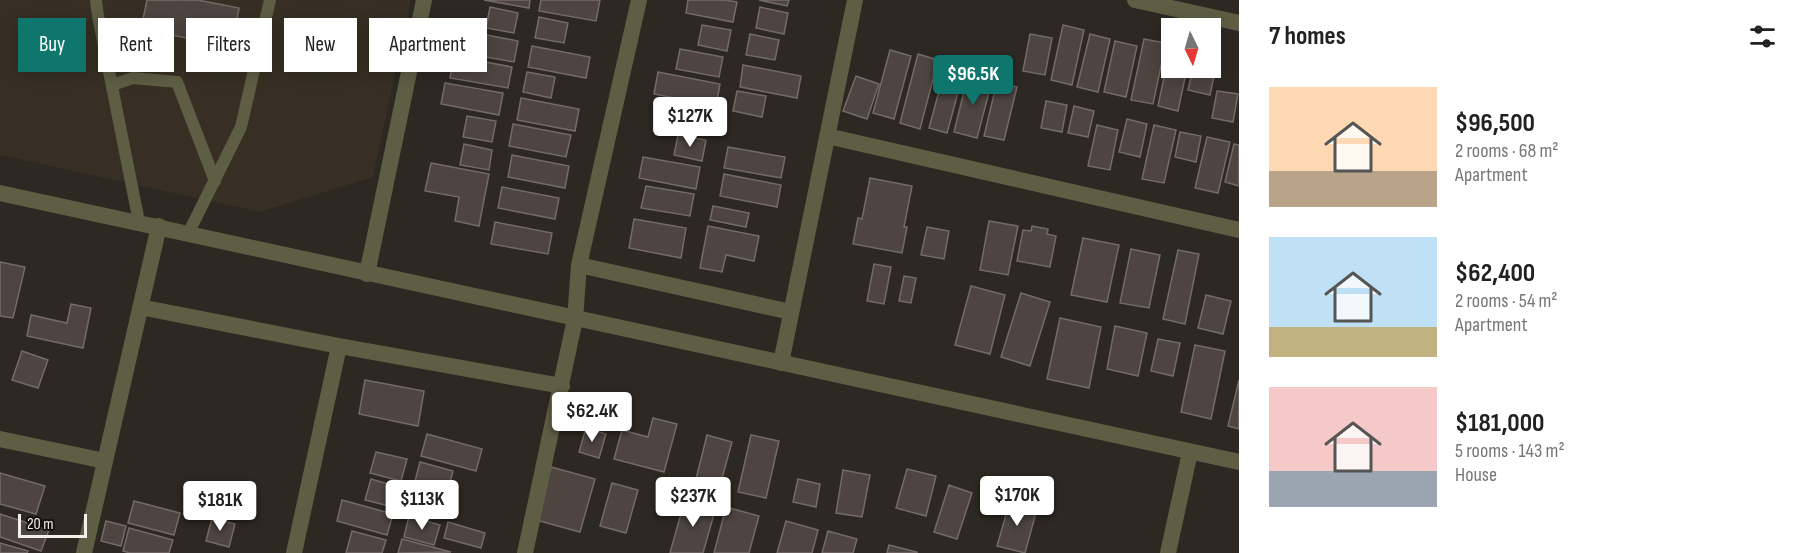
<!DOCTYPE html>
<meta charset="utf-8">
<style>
:root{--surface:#fff;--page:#f2f2f2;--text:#222;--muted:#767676;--accent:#0f766e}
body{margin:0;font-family:"Sofia Sans Condensed",sans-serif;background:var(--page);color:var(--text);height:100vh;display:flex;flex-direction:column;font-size:22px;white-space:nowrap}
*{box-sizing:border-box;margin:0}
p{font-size:20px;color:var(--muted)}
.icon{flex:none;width:33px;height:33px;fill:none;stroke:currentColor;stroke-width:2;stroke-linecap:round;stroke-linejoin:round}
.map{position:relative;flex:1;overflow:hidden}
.sheet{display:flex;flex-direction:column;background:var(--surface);width:570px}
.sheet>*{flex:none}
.banner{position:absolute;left:18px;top:18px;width:570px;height:54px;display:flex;gap:12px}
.needle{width:39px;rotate:175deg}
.tools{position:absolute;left:1161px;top:18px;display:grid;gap:12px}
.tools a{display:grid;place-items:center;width:60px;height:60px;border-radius:0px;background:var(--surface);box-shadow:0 3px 15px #0003;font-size:30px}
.scale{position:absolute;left:18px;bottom:15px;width:69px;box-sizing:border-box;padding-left:6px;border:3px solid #f3efeb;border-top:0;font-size:16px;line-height:21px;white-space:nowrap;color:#f3efeb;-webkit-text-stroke:4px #14110e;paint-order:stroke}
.price{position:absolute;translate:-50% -51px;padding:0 14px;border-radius:6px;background:#fff;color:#222;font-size:20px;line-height:39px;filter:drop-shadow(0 2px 3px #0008)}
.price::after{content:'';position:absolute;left:50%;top:36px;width:18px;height:14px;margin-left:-9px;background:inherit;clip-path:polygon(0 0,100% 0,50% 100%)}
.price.selected{background:var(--accent);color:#fff}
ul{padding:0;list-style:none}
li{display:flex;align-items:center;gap:18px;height:150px;padding:0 30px}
li span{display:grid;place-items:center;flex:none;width:168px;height:120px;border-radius:0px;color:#555}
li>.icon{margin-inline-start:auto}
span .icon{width:72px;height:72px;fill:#fffc;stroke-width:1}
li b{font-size:26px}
h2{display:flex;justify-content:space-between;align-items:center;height:72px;padding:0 30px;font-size:26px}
.tag{padding:0 21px;border-radius:0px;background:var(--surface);box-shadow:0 3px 15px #0003;font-size:21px;line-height:54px}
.tag.selected{background:var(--accent);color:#fff}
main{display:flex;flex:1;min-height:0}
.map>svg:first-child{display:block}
</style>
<main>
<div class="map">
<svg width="1239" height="553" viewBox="0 0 1239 553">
<rect width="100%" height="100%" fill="#2d2822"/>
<!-- built -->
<path fill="#372f23" d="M0 0H411L373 177 260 212 0 155Z"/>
<!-- building -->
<path fill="#4e4541" stroke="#746a66" stroke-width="1.5" d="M147 0H198L239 8 232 47 141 29Z
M484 0H530L529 8Z
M541 0H600L596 21 539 11Z
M688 0H726L737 2 733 22 686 13Z
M759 0H789L787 6Z
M490 7 518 13 514 33 486 28Z
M760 7 788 13 784 34 756 28Z
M539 17 568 23 564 43 535 38Z
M702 25 731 30 727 51 698 45Z
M1063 25 1084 30 1072 85 1051 80Z
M461 30 518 41 514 62 457 52Z
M750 34 779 40 775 60 746 55Z
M1030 34 1052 38 1045 75 1023 71Z
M1090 34 1110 39 1098 92 1077 87Z
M1144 39 1166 43 1153 104 1131 100Z
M1115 41 1137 46 1126 97 1104 92Z
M532 46 590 57 586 78 528 67Z
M680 49 723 57 719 77 676 69Z
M1170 49 1172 68H1187L1178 111 1158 106Z
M890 50 911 56 894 119 873 113Z
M918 54 938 60 920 129 900 123Z
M454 56 512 67 508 88 450 78Z
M743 65 801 76 797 98 740 87Z
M1210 66 1216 67 1210 95 1188 90 1193 68H1210Z
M527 72 555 77 551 98 523 92Z
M658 72 720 84 716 106 654 94Z
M968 75 992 81 977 138 954 132Z
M856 76 879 84 867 119 843 111Z
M997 82 1017 87 1004 140 984 136Z
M445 83 503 93 499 115 441 104Z
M941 84 959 89 947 133 929 128Z
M737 91 766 96 762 117 733 111Z
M1217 91 1238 94 1233 122 1212 118Z
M521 98 579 109 575 131 517 120Z
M1046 101 1067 105 1062 132 1041 128Z
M1074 106 1094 111 1088 137 1068 133Z
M685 108 714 114 710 134 681 129Z
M467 116 496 121 492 142 463 137Z
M1127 119 1147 124 1140 157 1119 152Z
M513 124 571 135 566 157 509 146Z
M1097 125 1118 130 1110 170 1088 166Z
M1154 125 1176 130 1164 183 1142 179Z
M1180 132 1201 136 1196 162 1175 157Z
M678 135 706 140 702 161 674 155Z
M1207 137 1230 142 1218 193 1195 188Z
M464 144 492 150 489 170 460 165Z
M1234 144 1239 145V186L1225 182Z
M728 147 785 157 781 178 724 168Z
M512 155 569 166 565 188 508 177Z
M643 157 700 167 696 189 639 178Z
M431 163 489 174 479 226 455 221 459 197 425 191Z
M724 174 781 185 777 207 720 196Z
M870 178 912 186 904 227H907L902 253 853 244 858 218 862 219Z
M646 186 694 194 690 216 641 208Z
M502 187 559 198 555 219 498 208Z
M713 206 749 213 746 227 710 220Z
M634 219 686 228 681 258 629 248Z
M989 221 1018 226 1008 275 980 270Z
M495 222 552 233 548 254 491 244Z
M708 226 759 236 754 261 726 255 722 272 700 268Z
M1032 226 1048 229 1047 234 1056 236 1050 267 1017 261 1023 230 1031 231Z
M927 227 949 231 944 259 921 255Z
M1083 238 1119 245 1107 302 1071 295Z
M1131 249 1160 255 1149 308 1120 303Z
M1178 250 1199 254 1185 324 1163 319Z
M0 262 25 267 13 318 0 316Z
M874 264 891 267 884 304 867 301Z
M904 276 916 278 911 303 899 301Z
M971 286 1005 295 990 354 955 345Z
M1021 293 1050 302 1030 366 1001 357Z
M1206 295 1231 301 1223 334 1198 328Z
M71 304 91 308 83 348 27 336 31 315 67 323Z
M1060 318 1101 327 1089 388 1047 379Z
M1115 326 1147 333 1138 376 1107 369Z
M1158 339 1180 343 1173 376 1151 371Z
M1195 345 1225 351 1211 419 1181 412Z
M22 351 48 360 38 388 12 380Z
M365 380 424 391 418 426 359 414Z
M1239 380V429L1228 426Z
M653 418 677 424 664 472 614 459 622 430 648 437Z
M586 428 606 434 599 458 579 452Z
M427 434 482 449 476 471 421 456Z
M707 435 732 442 719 489 695 483Z
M751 435 779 441 766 498 738 492Z
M376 452 407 459 401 481 370 473Z
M420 462 453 471 447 494 414 485Z
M551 467 595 479 580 532 536 520Z
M907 469 936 476 926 516 896 508Z
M843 470 870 475 862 517 836 513Z
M0 473 45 486 36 514 0 504Z
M371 479 398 487 393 507 365 500Z
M798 479 820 484 816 507 793 502Z
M612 483 638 490 626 533 600 526Z
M949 485 972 493 957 539 934 532Z
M416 490 445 499 440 517 411 509Z
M685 499 716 507 703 553H670Z
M342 500 393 514 387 535 337 521Z
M134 501 180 513 174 535 128 523Z
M1010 501 1037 509 1025 553 997 546Z
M726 507 759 516 749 553H714Z
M0 514 49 530 41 551 0 537Z
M409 516 440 525 434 545 404 537Z
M212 518 235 524 229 547 206 541Z
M106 521 126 526 121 546 101 541Z
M786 521 818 530 812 553H777Z
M448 522 485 533 481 548 444 538Z
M129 528 173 540 169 553H130L123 551Z
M352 531 386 540 382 553H346Z
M828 531 857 539 853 553H822Z
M402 539 451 552 398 553Z
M0 543 28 551 27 553H0Z
M889 545 917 552V553H887Z"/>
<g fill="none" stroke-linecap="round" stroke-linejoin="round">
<!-- service -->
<path stroke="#5e5e44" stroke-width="12" d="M96 0 98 16 139 222
M112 85 133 78 177 82 215 181
M188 234 241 127 270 0"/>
<!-- minor -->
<path stroke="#5e5e44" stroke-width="16" d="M639 0 579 265 791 312
M1135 0 1239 23
M827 136 1239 230
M367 274 424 0
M140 307 339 346 562 386
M781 363 855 0
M0 439 105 461
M84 553 159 226
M294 553 339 346
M525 553 575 319 579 265
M1168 553 1190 452"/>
<!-- tertiary -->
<path stroke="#5e5e44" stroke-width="16" d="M0 193 1239 462"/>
</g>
</svg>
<div class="tools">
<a><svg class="needle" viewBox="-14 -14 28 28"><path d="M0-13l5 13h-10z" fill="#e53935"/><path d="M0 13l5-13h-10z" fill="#767676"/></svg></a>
</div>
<div class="scale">20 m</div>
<b class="price selected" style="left:973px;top:106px">$96.5K</b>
<b class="price" style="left:690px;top:148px">$127K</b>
<b class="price" style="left:592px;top:443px">$62.4K</b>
<b class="price" style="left:1017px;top:527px">$170K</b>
<b class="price" style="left:693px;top:528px">$237K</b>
<b class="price" style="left:422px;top:531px">$113K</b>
<b class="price" style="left:220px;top:532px">$181K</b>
<div class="banner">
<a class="tag selected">Buy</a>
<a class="tag">Rent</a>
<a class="tag">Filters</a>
<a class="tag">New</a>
<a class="tag">Apartment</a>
</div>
</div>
<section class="sheet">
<h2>7 homes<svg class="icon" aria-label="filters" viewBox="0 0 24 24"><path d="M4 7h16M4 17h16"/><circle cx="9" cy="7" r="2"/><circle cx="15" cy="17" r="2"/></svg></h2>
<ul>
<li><span style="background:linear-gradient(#ffd9b3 70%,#b9a48a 0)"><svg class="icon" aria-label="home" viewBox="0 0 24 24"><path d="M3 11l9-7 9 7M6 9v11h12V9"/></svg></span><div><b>$96,500</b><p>2 rooms · 68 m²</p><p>Apartment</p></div></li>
<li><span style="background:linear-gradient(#bfe0f5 75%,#c2b280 0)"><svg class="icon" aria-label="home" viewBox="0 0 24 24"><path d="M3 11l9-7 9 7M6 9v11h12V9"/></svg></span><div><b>$62,400</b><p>2 rooms · 54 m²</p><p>Apartment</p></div></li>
<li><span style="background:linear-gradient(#f6c9c9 70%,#9aa5b1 0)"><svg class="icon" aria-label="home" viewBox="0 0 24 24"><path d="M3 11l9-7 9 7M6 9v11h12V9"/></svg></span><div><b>$181,000</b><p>5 rooms · 143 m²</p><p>House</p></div></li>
</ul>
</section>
</main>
